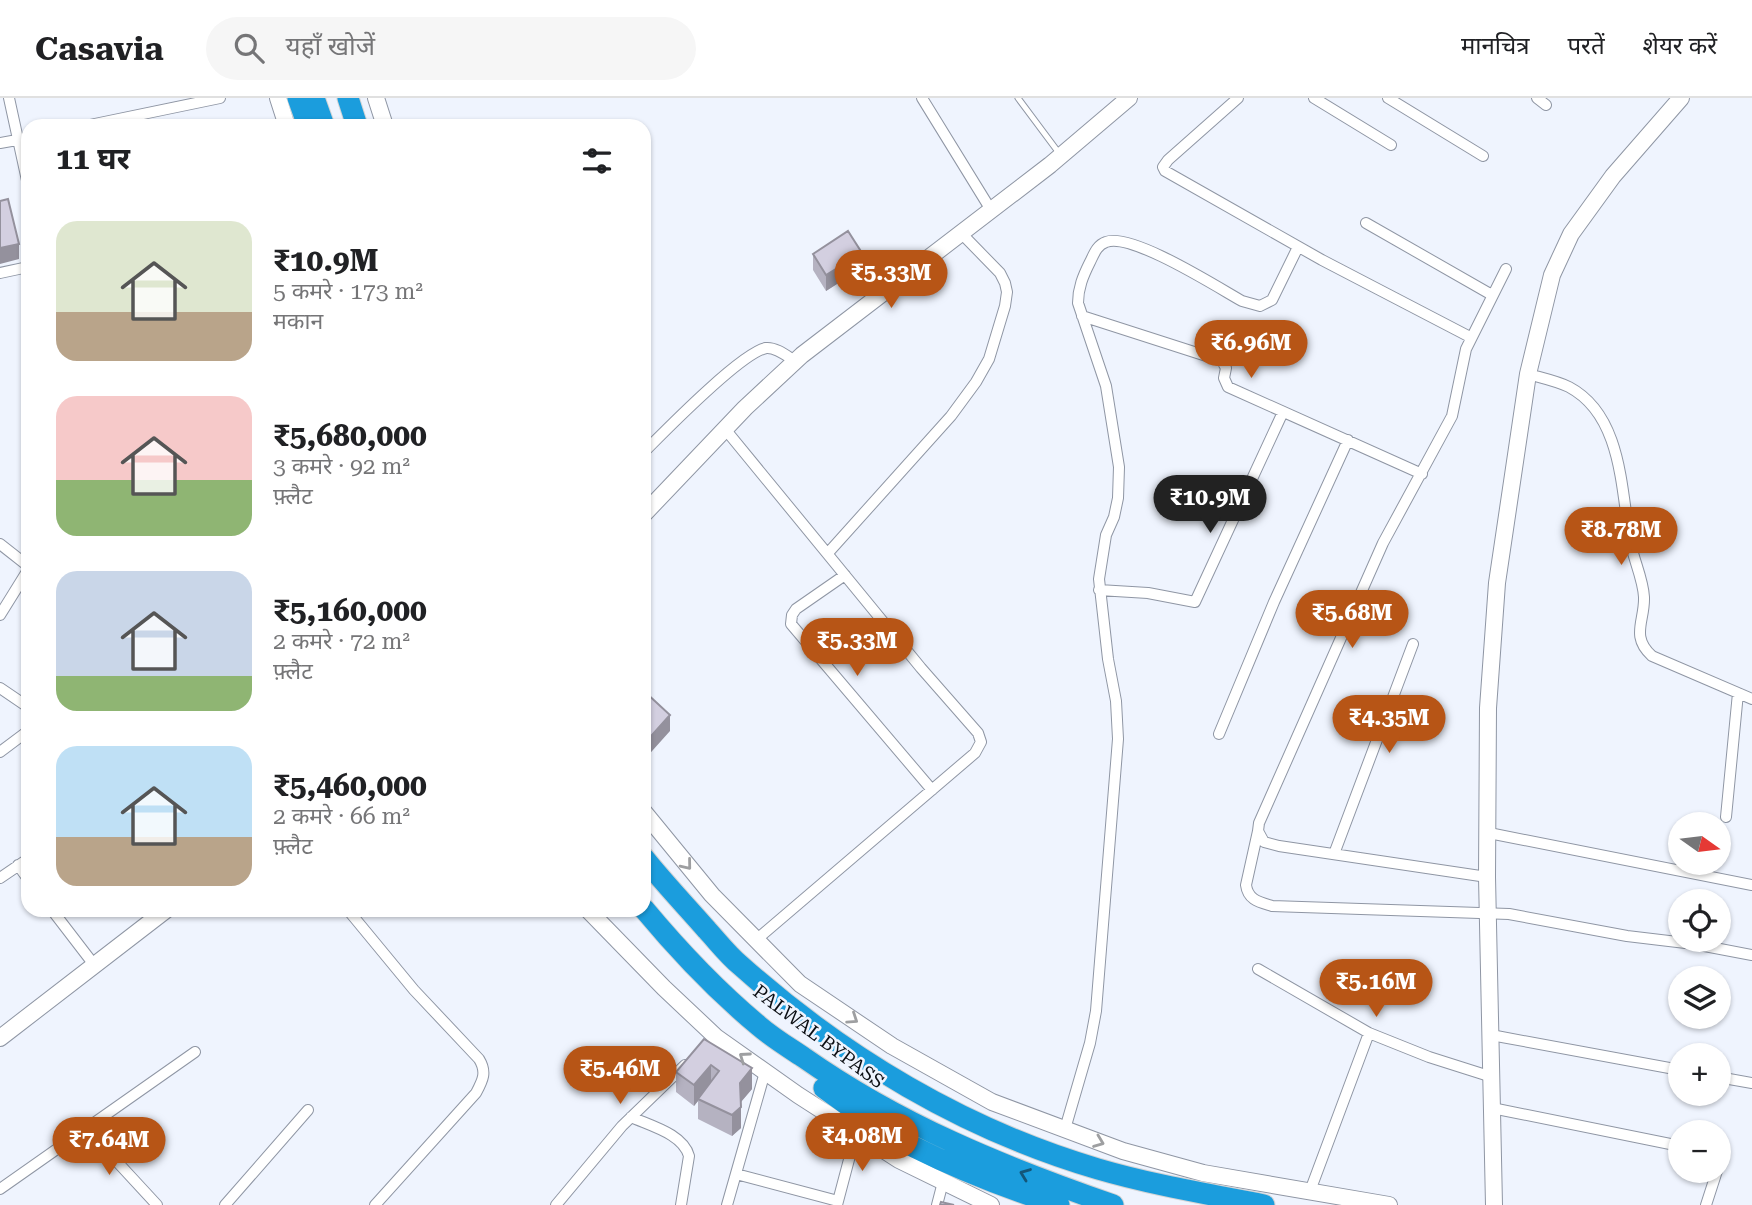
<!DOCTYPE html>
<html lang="hi">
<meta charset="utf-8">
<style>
:root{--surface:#fff;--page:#f6f6f6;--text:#202124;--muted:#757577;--line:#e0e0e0;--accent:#b75516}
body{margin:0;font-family:"Roboto Serif","Noto Sans Devanagari",serif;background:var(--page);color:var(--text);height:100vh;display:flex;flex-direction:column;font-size:26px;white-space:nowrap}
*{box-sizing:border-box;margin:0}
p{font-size:23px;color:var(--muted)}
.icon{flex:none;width:38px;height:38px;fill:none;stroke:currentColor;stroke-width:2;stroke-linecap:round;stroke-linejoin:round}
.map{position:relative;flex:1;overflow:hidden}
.panel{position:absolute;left:21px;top:21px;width:630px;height:798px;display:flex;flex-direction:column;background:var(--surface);border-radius:21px;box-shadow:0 2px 5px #0004}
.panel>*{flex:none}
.needle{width:46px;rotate:104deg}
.tools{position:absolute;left:1668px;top:714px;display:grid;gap:14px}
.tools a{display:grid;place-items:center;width:63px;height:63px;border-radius:50%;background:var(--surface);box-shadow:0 2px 5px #0004;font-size:35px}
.price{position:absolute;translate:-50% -60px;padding:0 16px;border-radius:24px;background:var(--accent);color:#fff;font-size:23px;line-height:46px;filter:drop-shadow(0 2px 4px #0008)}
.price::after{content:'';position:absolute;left:50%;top:42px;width:21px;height:16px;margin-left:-10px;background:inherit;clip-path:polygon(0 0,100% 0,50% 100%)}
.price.active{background:#222;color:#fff}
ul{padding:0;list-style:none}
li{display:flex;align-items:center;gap:21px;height:175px;padding:0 35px}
li span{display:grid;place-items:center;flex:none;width:196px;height:140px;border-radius:21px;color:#555}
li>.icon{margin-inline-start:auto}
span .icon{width:84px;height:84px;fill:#fffc;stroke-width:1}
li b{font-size:30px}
h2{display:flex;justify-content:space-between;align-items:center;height:84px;padding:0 35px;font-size:30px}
header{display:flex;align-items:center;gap:42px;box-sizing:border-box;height:98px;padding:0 35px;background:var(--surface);border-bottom:2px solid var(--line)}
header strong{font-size:33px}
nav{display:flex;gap:38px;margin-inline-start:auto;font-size:24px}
.search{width:490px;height:63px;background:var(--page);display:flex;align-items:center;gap:18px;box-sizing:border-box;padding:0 24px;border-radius:38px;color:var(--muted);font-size:26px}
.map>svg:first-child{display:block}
</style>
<header>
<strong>Casavia</strong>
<div class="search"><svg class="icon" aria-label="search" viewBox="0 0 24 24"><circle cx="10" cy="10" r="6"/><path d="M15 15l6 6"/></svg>यहाँ खोजें</div>
<nav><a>मानचित्र</a><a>परतें</a><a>शेयर करें</a></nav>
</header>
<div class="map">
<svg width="1752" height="1107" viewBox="0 0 1752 1107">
<rect width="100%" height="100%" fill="#eff4fe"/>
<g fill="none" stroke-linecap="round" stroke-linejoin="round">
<!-- lane casing -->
<g stroke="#8f96a4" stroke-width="7">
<path id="lane" d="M1018 0 1059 55"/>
</g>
<!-- street casing -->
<g stroke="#8f96a4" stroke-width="12">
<path id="street" d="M9 0 28 87
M922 0 991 112
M1238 0 1168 62 1163 69 1165 73 1322 162 1470 239
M1314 0 1391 47
M1388 0 1483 58
M1537 0 1546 7
M85 28 220 0
M0 45 28 40
M1366 125 1492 197
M0 175 28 169
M1082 218 1222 263 1226 270 1224 280 1228 289 1422 376
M1528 276C1542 280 1557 283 1569 289 1622 317 1621 391 1630 442 1633 461 1643 480 1644 499 1645 523 1630 538 1652 558L1752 601
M725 331 921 570 978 635 981 644 975 655 756 842
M644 354C665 333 741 255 766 250 776 249 787 258 795 263
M0 446 28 468
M828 455 951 318 976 284 989 261 1005 208 1007 194 1005 185 1000 175 961 135
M845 477 796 511 792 517 791 526 932 692
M1099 492 1148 495 1195 504 1283 314
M0 517 28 472
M0 590 28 609
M1219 636 1274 504 1348 342
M0 654 28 633
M1726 719 1738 595
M1258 733 1246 787C1248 802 1259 804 1272 808L1509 816 1627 838 1694 846 1752 857
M1489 735 1752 787
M1334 756 1413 546
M18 767 28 781
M1487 779 1279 748 1264 744 1258 733 1259 725 1383 445 1452 318 1466 251 1506 171
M0 780 28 761
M52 812 95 868
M348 812 414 892 479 961C487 974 483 982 476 995L375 1107
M1258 871 1369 935 1429 959 1492 979
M1491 937 1680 972
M1718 979 1752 985
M1492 1010 1680 1048
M631 1019C651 1028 683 1036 689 1058L681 1107
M85 1029 157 1107
M1065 1031 1090 945 1096 913 1118 641 1116 603 1108 561 1099 481 1106 437 1114 419 1118 400 1119 369 1106 288 1078 205C1078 190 1083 178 1090 164 1094 156 1097 147 1106 144 1131 134 1217 189 1242 203L1260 208 1272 202 1298 149
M736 1076 838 1103
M0 1091 195 954
M1310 1093 1369 935
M225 1107 308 1012
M556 1107 622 1028 685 967
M727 1107 765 974
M837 1107 856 1035
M937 1107 943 1084
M1706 1107 1717 1073"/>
</g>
<!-- secondary casing -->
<g stroke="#8f96a4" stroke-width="18">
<path id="secondary" d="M278 0 287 28
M376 0 385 28
M644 416 745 310 802 257 1050 67 1129 0
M644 714 712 797 800 886 892 948 992 1004 1123 1053 1203 1075 1389 1107
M588 812 664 890 716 939 798 997 899 1062 991 1107
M0 940 166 812
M1494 1107 1487 779 1488 610 1497 485 1528 276 1552 177 1571 136 1613 78 1681 0"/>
</g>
<!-- highway casing -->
<g stroke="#d3d4d5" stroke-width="23">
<path id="highway" d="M298 0 308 28
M314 0 324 28
M348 0 357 28
M644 760C664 785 686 808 707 832 718 844 728 857 740 867 843 959 965 1032 1098 1071 1153 1087 1208 1096 1264 1107
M644 811C679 853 717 893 759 928 773 940 788 949 803 959 900 1027 1001 1068 1113 1107
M824 990C853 1011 881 1033 914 1049 960 1072 1009 1091 1059 1107"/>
</g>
<!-- lane -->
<use href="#lane" stroke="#fff" stroke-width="5"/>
<!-- street -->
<use href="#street" stroke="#fff" stroke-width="10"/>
<!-- secondary -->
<use href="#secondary" stroke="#fff" stroke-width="16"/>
<!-- highway -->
<use href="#highway" stroke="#1b9ddd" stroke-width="21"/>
</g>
<!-- wall -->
<path fill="#b5b2c1" d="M813 156 862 170 826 193 813 172Z
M704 941 752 991 741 1004V1030L732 1038 698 1021V1003L694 1008 676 994V974Z"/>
<!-- shaded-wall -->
<path fill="#94919d" d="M19 146V161L0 166V150Z
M862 155V170L826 193V177Z
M649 567V582L644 587V571Z
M670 617V633L644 662V646Z
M711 967V987L698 1001V1003L694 1008V987Z
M752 970V991L740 1005V985Z
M741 1009V1030L732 1038V1017Z"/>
<!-- building -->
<path fill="#d3cfe0" stroke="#94919d" stroke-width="2" d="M8 101 19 146 0 150V103Z
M848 133 862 155 826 177 813 156Z
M644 562 649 567 644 571Z
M644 593 670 617 644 646Z
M704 941 752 970 740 985 741 1009 732 1017 698 1001 719 973 711 967 694 987 676 974Z
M941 1104 954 1107H940Z"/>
<!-- one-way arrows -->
<defs><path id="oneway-chevron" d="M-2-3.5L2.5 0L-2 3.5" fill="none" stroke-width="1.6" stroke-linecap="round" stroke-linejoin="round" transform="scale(1.75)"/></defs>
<g stroke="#9e9fa1">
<use href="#oneway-chevron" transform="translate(687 767) rotate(51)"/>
<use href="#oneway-chevron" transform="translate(853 921) rotate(34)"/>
<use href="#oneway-chevron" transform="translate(744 959) rotate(-145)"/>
<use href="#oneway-chevron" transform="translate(1099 1044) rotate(21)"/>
</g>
<use stroke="#145678" href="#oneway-chevron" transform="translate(1025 1076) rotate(-159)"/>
<g text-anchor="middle" stroke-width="5" stroke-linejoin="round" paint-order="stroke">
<!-- street labels -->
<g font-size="19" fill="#0c0f14" stroke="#eff4fe">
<text transform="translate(819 938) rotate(37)" y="7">PALWAL BYPASS</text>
</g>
</g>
</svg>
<div class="tools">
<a><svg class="needle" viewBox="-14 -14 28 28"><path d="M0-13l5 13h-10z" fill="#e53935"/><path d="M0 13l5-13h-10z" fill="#757577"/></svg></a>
<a><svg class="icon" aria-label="locate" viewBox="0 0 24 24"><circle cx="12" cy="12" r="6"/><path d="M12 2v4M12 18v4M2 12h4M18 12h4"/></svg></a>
<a><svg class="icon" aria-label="layers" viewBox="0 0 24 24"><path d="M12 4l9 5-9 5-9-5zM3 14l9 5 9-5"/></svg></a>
<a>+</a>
<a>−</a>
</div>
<b class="price" style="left:891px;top:212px">₹5.33M</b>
<b class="price" style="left:1251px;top:282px">₹6.96M</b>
<b class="price active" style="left:1210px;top:437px">₹10.9M</b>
<b class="price" style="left:1621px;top:469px">₹8.78M</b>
<b class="price" style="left:1352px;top:552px">₹5.68M</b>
<b class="price" style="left:857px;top:580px">₹5.33M</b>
<b class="price" style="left:1389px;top:657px">₹4.35M</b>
<b class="price" style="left:1376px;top:921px">₹5.16M</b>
<b class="price" style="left:620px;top:1008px">₹5.46M</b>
<b class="price" style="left:862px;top:1075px">₹4.08M</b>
<b class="price" style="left:109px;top:1079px">₹7.64M</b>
<section class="panel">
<h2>11 घर<svg class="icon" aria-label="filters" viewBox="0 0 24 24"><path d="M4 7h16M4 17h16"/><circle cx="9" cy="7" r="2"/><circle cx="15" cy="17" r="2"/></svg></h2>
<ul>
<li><span style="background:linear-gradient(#dfe7d0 65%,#b9a48a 0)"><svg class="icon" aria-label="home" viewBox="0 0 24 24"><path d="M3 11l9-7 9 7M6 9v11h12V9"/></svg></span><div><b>₹10.9M</b><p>5 कमरे · 173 m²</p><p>मकान</p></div></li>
<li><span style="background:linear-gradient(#f6c9c9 60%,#8fb573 0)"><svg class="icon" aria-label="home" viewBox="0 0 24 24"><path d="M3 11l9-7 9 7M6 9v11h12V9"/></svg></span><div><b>₹5,680,000</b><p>3 कमरे · 92 m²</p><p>फ़्लैट</p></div></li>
<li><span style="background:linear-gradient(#c9d6e8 75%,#8fb573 0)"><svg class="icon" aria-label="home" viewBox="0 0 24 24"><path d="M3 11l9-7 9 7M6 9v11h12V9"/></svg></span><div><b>₹5,160,000</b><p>2 कमरे · 72 m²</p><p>फ़्लैट</p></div></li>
<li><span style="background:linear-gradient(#bfe0f5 65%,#b9a48a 0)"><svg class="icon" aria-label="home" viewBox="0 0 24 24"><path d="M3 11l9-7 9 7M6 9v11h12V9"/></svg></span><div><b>₹5,460,000</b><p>2 कमरे · 66 m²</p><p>फ़्लैट</p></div></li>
</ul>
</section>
</div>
